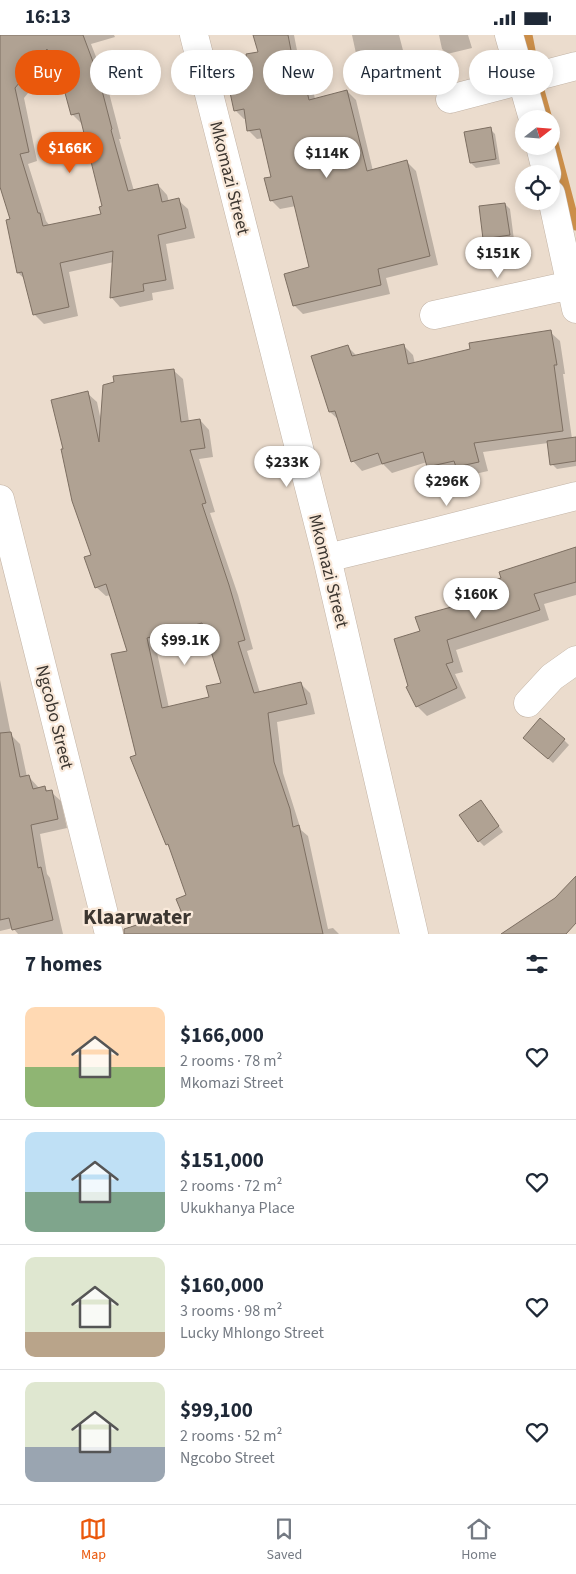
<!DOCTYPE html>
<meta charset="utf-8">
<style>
:root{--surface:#fff;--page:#f2f2f3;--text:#1f2937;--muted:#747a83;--line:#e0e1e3;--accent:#ea580c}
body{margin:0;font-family:"Source Sans 3",sans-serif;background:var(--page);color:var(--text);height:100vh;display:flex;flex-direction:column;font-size:19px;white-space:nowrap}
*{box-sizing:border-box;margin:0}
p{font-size:16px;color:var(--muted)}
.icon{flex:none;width:28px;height:28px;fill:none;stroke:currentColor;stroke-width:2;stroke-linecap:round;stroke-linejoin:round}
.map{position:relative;height:899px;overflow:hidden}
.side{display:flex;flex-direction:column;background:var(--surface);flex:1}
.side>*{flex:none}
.hud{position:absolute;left:15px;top:15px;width:546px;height:45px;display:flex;gap:10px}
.needle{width:32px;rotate:73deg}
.tools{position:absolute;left:515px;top:75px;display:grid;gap:10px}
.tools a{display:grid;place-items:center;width:45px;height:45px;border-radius:50%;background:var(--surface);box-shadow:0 2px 12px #0003;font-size:25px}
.price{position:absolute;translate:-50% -42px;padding:0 11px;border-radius:18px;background:#fff;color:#222;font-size:16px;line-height:32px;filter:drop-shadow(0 1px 2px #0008)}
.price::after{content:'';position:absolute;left:50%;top:30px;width:15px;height:11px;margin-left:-8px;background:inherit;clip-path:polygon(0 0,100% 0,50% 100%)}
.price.selected{background:var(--accent);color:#fff}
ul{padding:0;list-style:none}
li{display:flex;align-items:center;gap:15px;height:125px;padding:0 25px}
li+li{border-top:1px solid var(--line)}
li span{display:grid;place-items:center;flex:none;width:140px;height:100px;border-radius:10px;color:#555}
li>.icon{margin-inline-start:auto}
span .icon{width:60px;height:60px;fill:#fffc;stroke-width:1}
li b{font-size:21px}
h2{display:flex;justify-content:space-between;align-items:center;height:60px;padding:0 25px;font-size:21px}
.pill{padding:0 18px;border-radius:22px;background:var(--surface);box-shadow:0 2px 12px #0003;font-size:18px;line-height:45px}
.pill.selected{background:var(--accent);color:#fff}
.status{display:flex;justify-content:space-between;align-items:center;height:35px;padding:0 25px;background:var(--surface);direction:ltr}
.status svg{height:14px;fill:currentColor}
.menu{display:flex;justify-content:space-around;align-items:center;height:70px;border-top:1px solid var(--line);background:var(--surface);font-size:14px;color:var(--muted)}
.menu a{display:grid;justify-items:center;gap:2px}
.menu .selected{color:var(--accent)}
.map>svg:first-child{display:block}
</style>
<div class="status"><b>16:13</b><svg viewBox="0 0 49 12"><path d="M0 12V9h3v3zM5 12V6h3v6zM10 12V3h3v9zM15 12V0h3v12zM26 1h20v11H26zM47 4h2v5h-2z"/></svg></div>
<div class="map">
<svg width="576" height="899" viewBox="0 0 576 899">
<rect width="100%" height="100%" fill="#ebdccd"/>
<!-- shadow -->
<path fill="#0003" fill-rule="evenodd" d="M0 0H114L115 2 91 9 107 50 121 104H119L134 156 158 150 167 160 169 167 178 165 188 174 195 203 166 209 174 254 152 258 153 265 120 272 111 262 114 227 69 237 78 281 44 289 34 279 26 245 18 238 12 185 0 148ZM54 26 67 58 72 79 81 88H83L104 172 102 180 50 191 46 186 28 129 37 126 24 63Z
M254 0H294L302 41 312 50 315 64 347 56 356 65 373 136 407 127 416 136 438 230 386 243 390 259 303 279 294 270 311 233 296 171 280 174 271 165 272 143 264 103 257 104 248 95 247 84H244L235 75 244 51 249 26 259 18Z
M352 0H399L405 23 366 32 357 23Z
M439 0H468L472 13 447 19 442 14Z
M490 94 495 99 500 129 476 133 471 128 466 98Z
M505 169 510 174 514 205 490 208 485 203Z
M550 297 560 306 565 339H563L572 404 576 403V431L557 434 552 429 548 408 483 417 488 436 466 441 460 435 437 441 428 431 427 427 392 438 383 429 362 436 353 426 340 386 330 377 347 311 357 321 404 311 413 320 415 329Z
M173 335 183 344 189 387 200 385 209 395 213 422 199 424 215 477 210 478 238 560 253 614 247 616 260 658 301 649 310 658 315 679 277 687 283 738 301 795 308 801 328 894 333 893 339 899H151L182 877 188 861 171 813 167 809 137 721 128 617 111 560 106 561 96 552 92 521 87 358 97 367 101 386ZM207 598 223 648 211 663 169 673 156 613Z
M576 513V560L544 569 549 585 456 615 463 637 455 639 466 663 427 681 417 671 421 597 502 544Z
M0 645 11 700 20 709 27 742H29L39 753 44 752 49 757H51L61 766 67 793 40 799 47 839 50 843 63 899H18L13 893 0 896Z
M564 705 569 710 553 728 530 708Z
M481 766 503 797 484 811 479 806Z"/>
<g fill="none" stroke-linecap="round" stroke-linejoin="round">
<!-- stream -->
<path stroke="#cb8e49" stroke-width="9" d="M528 0 536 41 548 84
M551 97 576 191"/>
</g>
<!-- building -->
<path fill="#b0a293" stroke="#7d6f62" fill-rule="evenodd" d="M0 0H83L98 40 112 94 111 95 128 156 158 149 162 167 179 163 186 193 158 200 166 245 143 249 144 256 110 263 113 216 60 228 69 272 33 280 22 237 17 238 6 185 10 184 0 152ZM47 14 65 58 71 80 79 78 102 171 99 172 101 179 43 191 40 178H38L20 119 29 117 15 53Z
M253 0H288L296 41 303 39 309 65 347 55 367 136 407 125 430 221 378 234 381 250 293 271 284 239 309 232 292 161 270 166 264 143 271 142 260 94 247 96 244 74 234 76 229 53 243 50 238 27 247 25 246 19 258 17Z
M491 92 496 124 470 128 464 97Z
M505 168 510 200 483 204 479 171Z
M551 295 557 330H554L563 396 474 408 479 427 456 432 454 426 427 432 423 417 382 429 378 418 351 427 335 376 329 377 311 321 348 310 352 321 404 309 408 329 470 314 469 308Z
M174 334 181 387 200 384 205 413 190 415 206 468 202 469 229 550 245 605 238 607 254 658 301 647 307 669 268 678 274 727 290 774 293 792 299 790 323 899H124V894L181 876 176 864 186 860 168 809 166 810 130 722 136 720 111 619 127 616 106 549 95 553 84 522 91 520 72 466 61 414H63L51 365 88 356 99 407 103 350 114 347 113 341ZM202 588 221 648 206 651 209 662 162 673 147 603Z
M576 402V426L550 430 547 406Z
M576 512V547L534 559 540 575 447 605 453 627 446 629 457 653 416 672 406 652 408 651 394 604 420 596 415 582 466 568 462 556 501 543 499 537Z
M540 683 565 704 548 724 523 703Z
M11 697 20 742 29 740 33 754 45 751 46 756 52 755 58 784 31 790 38 833 41 832 53 885 12 895 9 883 0 885V698Z
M481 765 499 791 478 807 459 780Z
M576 841V888L566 899H501L555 863Z"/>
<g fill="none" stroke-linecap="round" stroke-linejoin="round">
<!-- street casing -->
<g stroke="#c2b3a5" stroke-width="29">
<path id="street" d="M194 0 327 523 414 899
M509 0 533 84
M450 64 576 31
M540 111 547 139
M551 159 576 274
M434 280 571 250
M0 464 109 899
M327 523 426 499 576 461
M528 668 552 642 576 625"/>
</g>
<!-- street -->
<use href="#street" stroke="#fff" stroke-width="28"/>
</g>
<g text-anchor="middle" stroke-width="4.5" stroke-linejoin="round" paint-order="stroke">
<!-- street labels -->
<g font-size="18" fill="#3c3630" stroke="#f9e9da">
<text transform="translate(230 143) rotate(76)" y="6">Mkomazi Street</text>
<text transform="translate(329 536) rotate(76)" y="6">Mkomazi Street</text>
<text transform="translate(55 682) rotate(76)" y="6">Ngcobo Street</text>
</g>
<!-- district labels -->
<g font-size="22" font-weight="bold" fill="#3c3630" stroke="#f9e9da">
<text x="137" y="889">Klaarwater</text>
</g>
</g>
</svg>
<div class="tools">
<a><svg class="needle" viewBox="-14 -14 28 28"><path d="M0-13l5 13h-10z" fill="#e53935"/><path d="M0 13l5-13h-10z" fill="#747a83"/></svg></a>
<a><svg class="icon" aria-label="locate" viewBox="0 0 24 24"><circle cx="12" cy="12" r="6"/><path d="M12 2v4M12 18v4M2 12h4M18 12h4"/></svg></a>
</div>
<b class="price selected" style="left:70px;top:139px">$166K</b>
<b class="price" style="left:327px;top:144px">$114K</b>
<b class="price" style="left:498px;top:244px">$151K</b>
<b class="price" style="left:287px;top:453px">$233K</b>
<b class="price" style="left:447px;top:472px">$296K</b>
<b class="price" style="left:476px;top:585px">$160K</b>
<b class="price" style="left:185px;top:631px">$99.1K</b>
<div class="hud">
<a class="pill selected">Buy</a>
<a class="pill">Rent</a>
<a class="pill">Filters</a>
<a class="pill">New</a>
<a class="pill">Apartment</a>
<a class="pill">House</a>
</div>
</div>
<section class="side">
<h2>7 homes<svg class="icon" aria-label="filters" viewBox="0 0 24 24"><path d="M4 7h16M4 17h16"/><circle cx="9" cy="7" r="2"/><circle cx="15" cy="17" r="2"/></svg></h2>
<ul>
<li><span style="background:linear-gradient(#ffd9b3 60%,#8fb573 0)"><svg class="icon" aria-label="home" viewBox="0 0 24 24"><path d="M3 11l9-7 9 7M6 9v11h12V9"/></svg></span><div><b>$166,000</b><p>2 rooms · 78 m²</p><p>Mkomazi Street</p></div><svg class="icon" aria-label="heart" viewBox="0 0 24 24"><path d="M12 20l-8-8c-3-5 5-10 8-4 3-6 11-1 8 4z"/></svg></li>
<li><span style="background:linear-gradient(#bfe0f5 60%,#7fa58c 0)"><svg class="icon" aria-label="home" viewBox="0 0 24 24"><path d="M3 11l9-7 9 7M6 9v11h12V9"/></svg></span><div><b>$151,000</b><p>2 rooms · 72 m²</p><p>Ukukhanya Place</p></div><svg class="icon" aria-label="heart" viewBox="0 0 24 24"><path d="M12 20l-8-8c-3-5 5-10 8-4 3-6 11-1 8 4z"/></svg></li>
<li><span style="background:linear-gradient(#dfe7d0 75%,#b9a48a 0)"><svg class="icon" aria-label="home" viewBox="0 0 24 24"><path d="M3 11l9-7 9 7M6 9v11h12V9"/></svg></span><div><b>$160,000</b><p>3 rooms · 98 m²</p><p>Lucky Mhlongo Street</p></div><svg class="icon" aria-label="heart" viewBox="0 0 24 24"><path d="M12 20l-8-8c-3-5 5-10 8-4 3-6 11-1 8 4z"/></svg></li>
<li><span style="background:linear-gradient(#dfe7d0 65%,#9aa5b1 0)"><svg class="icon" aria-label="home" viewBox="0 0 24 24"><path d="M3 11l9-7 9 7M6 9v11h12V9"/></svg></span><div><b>$99,100</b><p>2 rooms · 52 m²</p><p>Ngcobo Street</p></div><svg class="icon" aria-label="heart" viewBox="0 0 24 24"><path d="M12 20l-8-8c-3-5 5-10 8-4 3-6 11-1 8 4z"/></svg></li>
</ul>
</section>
<nav class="menu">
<a class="selected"><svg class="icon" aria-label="map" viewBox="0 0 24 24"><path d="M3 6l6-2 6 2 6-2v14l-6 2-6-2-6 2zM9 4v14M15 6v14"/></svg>Map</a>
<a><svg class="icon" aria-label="saved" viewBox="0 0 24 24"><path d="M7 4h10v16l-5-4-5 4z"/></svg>Saved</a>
<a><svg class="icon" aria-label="home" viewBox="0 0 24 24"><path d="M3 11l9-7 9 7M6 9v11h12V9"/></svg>Home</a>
</nav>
